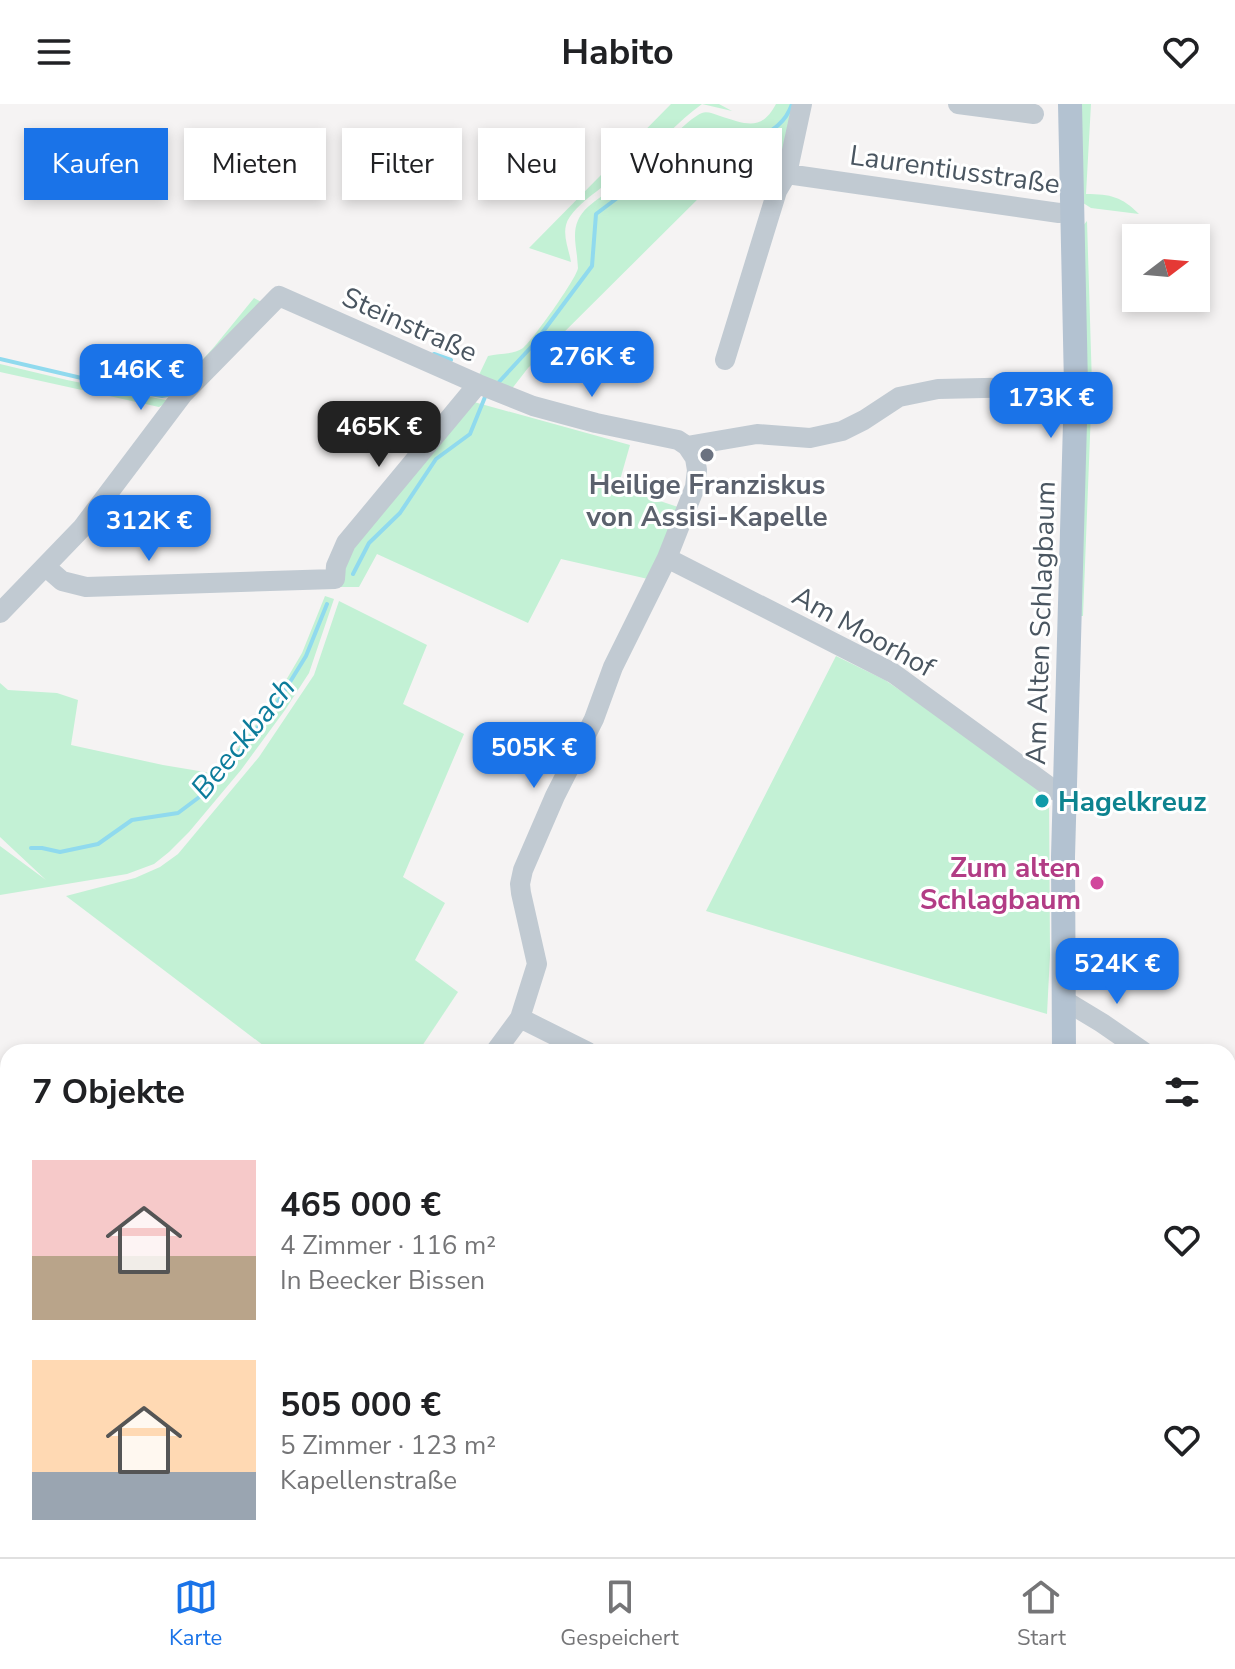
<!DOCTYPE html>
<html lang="de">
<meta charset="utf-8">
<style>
:root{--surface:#fff;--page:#f6f6f6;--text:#202124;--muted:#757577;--line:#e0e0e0;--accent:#1a73e8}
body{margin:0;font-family:"Nunito Sans",sans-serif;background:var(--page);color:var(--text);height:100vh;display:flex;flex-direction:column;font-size:30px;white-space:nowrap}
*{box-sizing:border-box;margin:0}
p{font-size:26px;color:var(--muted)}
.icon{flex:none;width:44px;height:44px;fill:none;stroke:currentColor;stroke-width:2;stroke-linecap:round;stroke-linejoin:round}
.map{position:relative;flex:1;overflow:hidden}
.details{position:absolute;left:0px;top:940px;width:1236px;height:514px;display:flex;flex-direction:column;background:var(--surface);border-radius:24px 24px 0 0;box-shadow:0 4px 12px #0003}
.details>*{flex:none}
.top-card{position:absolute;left:24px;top:24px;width:800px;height:72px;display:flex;gap:16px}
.needle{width:52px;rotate:74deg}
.tools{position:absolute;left:1122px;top:120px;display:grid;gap:16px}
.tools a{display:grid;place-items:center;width:88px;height:88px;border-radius:0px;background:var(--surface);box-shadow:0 4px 12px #0003;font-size:40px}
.price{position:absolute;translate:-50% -68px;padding:0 18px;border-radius:16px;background:var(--accent);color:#fff;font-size:26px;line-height:52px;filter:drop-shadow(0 2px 4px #0008)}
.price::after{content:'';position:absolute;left:50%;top:48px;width:24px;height:18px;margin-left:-12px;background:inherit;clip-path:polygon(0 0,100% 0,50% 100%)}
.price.selected{background:#222;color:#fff}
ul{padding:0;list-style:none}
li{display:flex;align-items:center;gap:24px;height:200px;padding:0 32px}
li span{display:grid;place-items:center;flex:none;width:224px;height:160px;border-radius:0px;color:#555}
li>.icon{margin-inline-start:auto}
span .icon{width:96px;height:96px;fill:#fffc;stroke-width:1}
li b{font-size:34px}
h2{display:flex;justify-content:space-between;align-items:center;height:96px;padding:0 32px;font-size:34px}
.pill{padding:0 28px;border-radius:0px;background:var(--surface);box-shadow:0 4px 12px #0003;font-size:28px;line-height:72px}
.pill.selected{background:var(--accent);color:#fff}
header{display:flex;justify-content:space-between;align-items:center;height:104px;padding:0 32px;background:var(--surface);font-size:36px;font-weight:700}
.menu{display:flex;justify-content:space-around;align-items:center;height:112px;border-top:2px solid var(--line);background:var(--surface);font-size:22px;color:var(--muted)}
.menu a{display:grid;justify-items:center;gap:4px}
.menu .selected{color:var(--accent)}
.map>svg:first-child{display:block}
</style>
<header><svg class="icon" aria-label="menu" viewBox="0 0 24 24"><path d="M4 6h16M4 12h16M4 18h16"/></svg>Habito<svg class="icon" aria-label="heart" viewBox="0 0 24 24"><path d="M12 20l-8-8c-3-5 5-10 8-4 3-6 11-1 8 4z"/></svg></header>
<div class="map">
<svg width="1235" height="1453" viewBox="0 0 1235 1453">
<rect width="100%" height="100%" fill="#f5f3f3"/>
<!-- green -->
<path fill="#c3f1d5" d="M671 0H719L732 7 702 0C678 17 659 40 636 59 618 74 572 99 566 121 563 133 569 146 571 158L529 144Z
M776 0H799L776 79 720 73 528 264 504 295 478 273 488 252C499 249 513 251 523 244 532 237 577 174 578 164 578 163 577 153 577 152 574 131 572 117 589 102 604 89 623 79 638 66 652 54 688 14 702 9 707 7 714 10 720 12 746 20 761 28 776 0Z
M1078 0H1091L1086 90C1111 90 1122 93 1139 110L1091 104 1080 97Z
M1087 117 1092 281 1083 512H1076L1081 124Z
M254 194 265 200 170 297 159 303 0 268V260L67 276 166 296 214 243Z
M474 298 630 341 618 383 678 403 648 475 561 455 528 519 377 450 359 483H340L341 474 354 441Z
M325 492 334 495 309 569 285 606 241 666 189 728 169 748 154 760 127 770 0 791V742L46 776 0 733V579L8 586 57 589 78 596 71 641 163 661 217 670 272 600 302 549Z
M339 497 427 541 403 600 464 630 403 773 445 799 415 856 458 888 418 948H272L66 792 135 774 160 763 178 750 259 653 314 571Z
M836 552 885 576 1049 688 1050 851 1047 910 706 807Z"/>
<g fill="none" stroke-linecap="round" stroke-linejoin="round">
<!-- stream -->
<path stroke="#90daee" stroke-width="4" d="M434 250 451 256
M0 255 150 290 162 292 173 290
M498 279 533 241 592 162 596 110 624 89 668 77 684 50 704 28 751 39C769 28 785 21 792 0
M353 470 369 439 400 409 436 355 470 330 485 293
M31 744H42L60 748 98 740 132 716 178 709 210 685 277 599 306 552 327 500"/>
<!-- minor -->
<path stroke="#c1cad2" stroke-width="20" d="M958 0 1034 10
M787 70 1059 109 1073 108
M725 256 777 87 787 70 802 0
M667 454 893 569 1054 686 1065 690
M46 463 62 477 86 483 335 475 336 462 346 439 478 280
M0 509 82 424 183 290 279 192 478 280 533 302 596 319 678 336 687 342 757 330 810 334 842 327 864 316 899 293 938 285 1076 282
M1064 896 1102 919 1144 948
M520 914 588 948
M495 948 520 914 537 860 521 789 520 780 523 766 555 692 594 615 613 563 667 454 695 383 697 366 695 354 687 342
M1228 1006 1235 1010"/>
<!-- major -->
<path stroke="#b3c2d1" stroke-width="24" d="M1064 948 1063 753 1076 282 1070 0
M1065 1446V1453"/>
</g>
<!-- markers -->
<circle fill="#6b7280" stroke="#fff" stroke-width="3" cx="707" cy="351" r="8"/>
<circle fill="#0f9aa8" stroke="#fff" stroke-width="3" cx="1042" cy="697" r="8"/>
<circle fill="#d1479c" stroke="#fff" stroke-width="3" cx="1097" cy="779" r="8"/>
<g text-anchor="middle" stroke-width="6" stroke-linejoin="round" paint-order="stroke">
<!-- street labels -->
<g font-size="28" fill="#4a5661" stroke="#fff">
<text transform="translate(955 65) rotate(8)" y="10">Laurentiusstraße</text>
<text transform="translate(410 220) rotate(24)" y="10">Steinstraße</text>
<text transform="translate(1040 519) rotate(-88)" y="10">Am Alten Schlagbaum</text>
<text transform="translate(864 527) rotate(29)" y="10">Am Moorhof</text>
</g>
<!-- worship labels -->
<g font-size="28" font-weight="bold" fill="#5b616d" stroke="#fff">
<text x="707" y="390">Heilige Franziskus<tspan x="707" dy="32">von Assisi-Kapelle</tspan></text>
</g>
<!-- culture labels -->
<g font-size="28" font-weight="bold" fill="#0d838f" stroke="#fff" text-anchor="start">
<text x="1058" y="707">Hagelkreuz</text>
</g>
<!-- hotel labels -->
<g font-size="28" font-weight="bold" fill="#b23c85" stroke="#fff" text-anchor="end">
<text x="1081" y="773">Zum alten<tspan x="1081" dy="32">Schlagbaum</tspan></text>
</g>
<!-- water labels -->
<g font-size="30" font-style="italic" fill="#0c7c9b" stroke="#fff">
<text transform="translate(243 634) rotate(-51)" y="10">Beeckbach</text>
</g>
</g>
</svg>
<div class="tools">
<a><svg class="needle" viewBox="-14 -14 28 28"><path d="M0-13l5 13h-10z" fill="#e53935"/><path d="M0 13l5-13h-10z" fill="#757577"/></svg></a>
</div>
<b class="price" style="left:592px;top:295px">276K €</b>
<b class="price" style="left:141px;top:308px">146K €</b>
<b class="price" style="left:1051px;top:336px">173K €</b>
<b class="price selected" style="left:379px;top:365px">465K €</b>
<b class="price" style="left:149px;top:459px">312K €</b>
<b class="price" style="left:534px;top:686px">505K €</b>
<b class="price" style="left:1117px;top:902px">524K €</b>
<div class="top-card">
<a class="pill selected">Kaufen</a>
<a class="pill">Mieten</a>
<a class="pill">Filter</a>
<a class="pill">Neu</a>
<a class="pill">Wohnung</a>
</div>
<section class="details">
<h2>7 Objekte<svg class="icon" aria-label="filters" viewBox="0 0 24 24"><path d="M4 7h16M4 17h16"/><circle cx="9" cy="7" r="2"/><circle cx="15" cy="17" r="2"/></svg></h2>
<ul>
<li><span style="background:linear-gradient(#f6c9c9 60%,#b9a48a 0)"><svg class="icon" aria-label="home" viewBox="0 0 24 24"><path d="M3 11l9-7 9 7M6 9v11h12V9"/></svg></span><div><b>465 000 €</b><p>4 Zimmer · 116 m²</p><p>In Beecker Bissen</p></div><svg class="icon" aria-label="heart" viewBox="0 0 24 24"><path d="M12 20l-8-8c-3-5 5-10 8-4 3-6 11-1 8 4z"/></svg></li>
<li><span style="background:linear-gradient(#ffd9b3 70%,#9aa5b1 0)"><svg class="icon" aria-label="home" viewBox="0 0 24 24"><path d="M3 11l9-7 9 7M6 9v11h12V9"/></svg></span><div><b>505 000 €</b><p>5 Zimmer · 123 m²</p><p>Kapellenstraße</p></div><svg class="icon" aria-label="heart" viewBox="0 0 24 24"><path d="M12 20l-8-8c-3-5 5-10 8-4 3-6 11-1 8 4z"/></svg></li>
</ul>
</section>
</div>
<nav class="menu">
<a class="selected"><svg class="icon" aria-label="map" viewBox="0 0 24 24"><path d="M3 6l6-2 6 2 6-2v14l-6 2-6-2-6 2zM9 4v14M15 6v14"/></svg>Karte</a>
<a><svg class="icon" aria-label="saved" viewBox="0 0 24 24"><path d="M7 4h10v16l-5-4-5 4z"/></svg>Gespeichert</a>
<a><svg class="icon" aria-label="home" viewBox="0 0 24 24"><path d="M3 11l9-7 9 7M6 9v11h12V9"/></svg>Start</a>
</nav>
